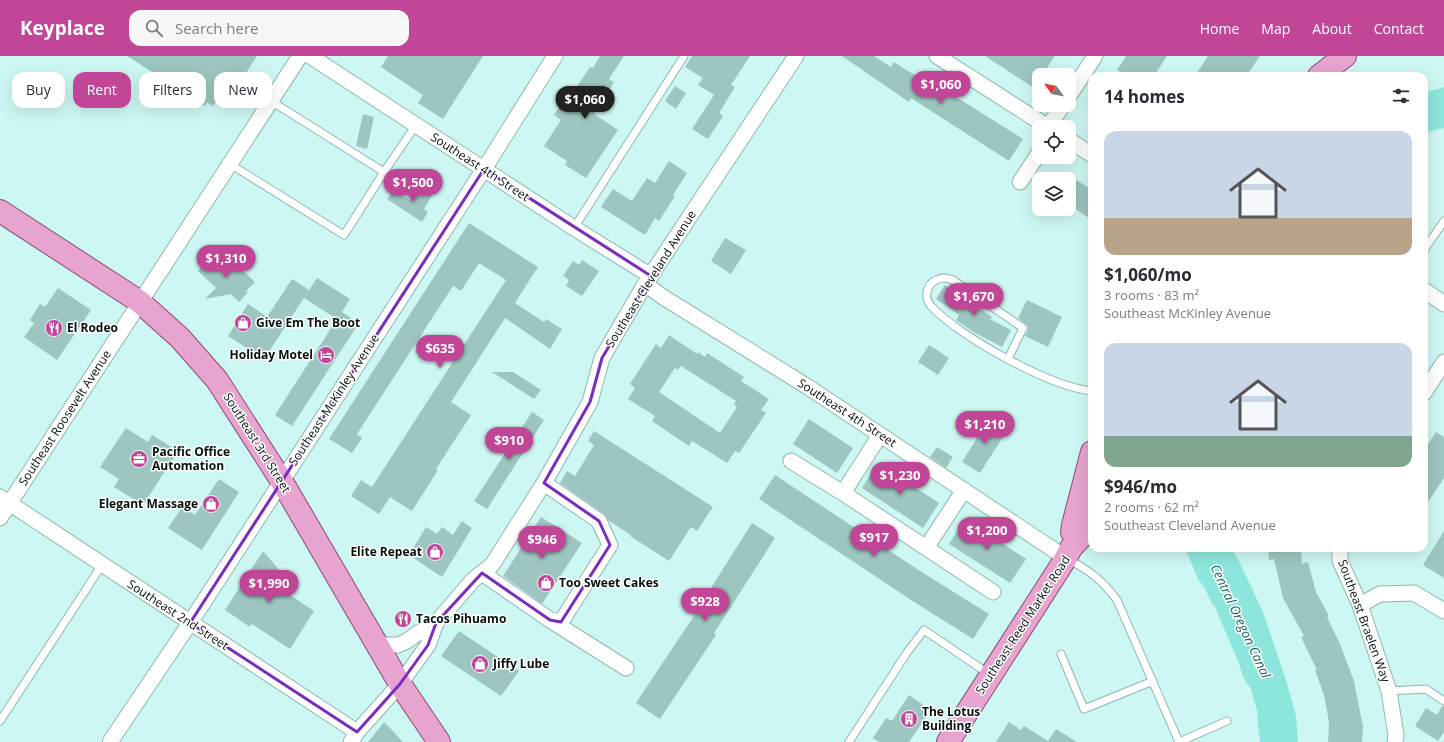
<!DOCTYPE html>
<meta charset="utf-8">
<style>
:root{--surface:#fff;--page:#f7f7f7;--text:#2b2b33;--muted:#7c7c81;--accent:#c14698}
body{margin:0;font-family:"Open Sans",sans-serif;background:var(--page);color:var(--text);height:100vh;display:flex;flex-direction:column;font-size:15px;white-space:nowrap}
*{box-sizing:border-box;margin:0}
p{font-size:13px;color:var(--muted)}
.icon{flex:none;width:22px;height:22px;fill:none;stroke:currentColor;stroke-width:2;stroke-linecap:round;stroke-linejoin:round}
.map{position:relative;flex:1;overflow:hidden}
.details{position:absolute;left:1088px;top:16px;width:340px;height:480px;display:flex;flex-direction:column;background:var(--surface);border-radius:12px;box-shadow:0 4px 16px #0002}
.details>*{flex:none}
.hud{position:absolute;left:12px;top:16px;width:380px;height:36px;display:flex;gap:8px}
.needle{width:26px;rotate:303deg}
.buttons{position:absolute;left:1032px;top:12px;display:grid;gap:8px}
.buttons a{display:grid;place-items:center;width:44px;height:44px;border-radius:8px;background:var(--surface);box-shadow:0 4px 16px #0002;font-size:20px}
.price{position:absolute;translate:-50% -34px;padding:0 9px;border-radius:14px;background:var(--accent);color:#fff;font-size:13px;line-height:26px;filter:drop-shadow(0 1px 2px #0008)}
.price::after{content:'';position:absolute;left:50%;top:24px;width:12px;height:9px;margin-left:-6px;background:inherit;clip-path:polygon(0 0,100% 0,50% 100%)}
.price.current{background:#222;color:#fff}
ul{padding:0;list-style:none}
li{display:grid;align-content:center;gap:8px;height:212px;padding:0 16px}
li span{display:grid;place-items:center;height:124px;border-radius:12px;color:#555}
li>.icon{margin-inline-start:auto}
span .icon{width:72px;height:72px;fill:#fffc;stroke-width:1}
li b{font-size:17px}
h2{display:flex;justify-content:space-between;align-items:center;height:48px;padding:0 16px;font-size:17px}
.tag{padding:0 14px;border-radius:12px;background:var(--surface);box-shadow:0 4px 16px #0002;font-size:14px;line-height:36px}
.tag.current{background:var(--accent);color:#fff}
header{display:flex;align-items:center;gap:24px;box-sizing:border-box;height:56px;padding:0 20px;background:var(--accent);color:#fff}
header strong{font-size:19px}
nav{display:flex;gap:22px;margin-inline-start:auto;font-size:14px}
.search{width:280px;height:36px;background:var(--page);display:flex;align-items:center;gap:10px;box-sizing:border-box;padding:0 14px;border-radius:12px;color:var(--muted);font-size:15px}
.map>svg:first-child{display:block}
</style>
<header>
<strong>Keyplace</strong>
<div class="search"><svg class="icon" aria-label="search" viewBox="0 0 24 24"><circle cx="10" cy="10" r="6"/><path d="M15 15l6 6"/></svg>Search here</div>
<nav><a>Home</a><a>Map</a><a>About</a><a>Contact</a></nav>
</header>
<div class="map">
<svg width="1444" height="686" viewBox="0 0 1444 686">
<rect width="100%" height="100%" fill="#cdf7f2"/>
<!-- water -->
<path fill="#8de6dc" d="M1444 31V72L1424 77V37Z
M1185 492H1231L1238 503 1263 556 1286 624 1296 660 1298 686H1260L1257 660 1258 657 1254 645 1251 633 1244 623 1238 605 1215 551C1208 544 1207 531 1199 525Z"/>
<!-- building -->
<path fill="#9dc6c1" fill-rule="evenodd" d="M127 0H257L239 28 231 23 213 50 207 46 205 50Z
M388 0H483L443 63 418 47 423 39 381 11Z
M600 0H624L609 23 614 26 594 58 618 74 586 122 565 109 567 105 544 90 561 64 554 59 569 36 572 38 590 11 593 12Z
M692 0H750L731 29 735 31 719 57 723 60 708 83 692 73 714 39 698 29 703 22 685 11Z
M842 0H874L891 11 894 6 927 27 929 24 1023 83 1009 105 911 42 909 46Z
M985 0H1055L1042 19H1039V24L1034 32Z
M1126 0H1167L1154 20H1127L1117 14Z
M1208 0H1260L1246 20H1195Z
M675 30 686 37 676 53 665 45Z
M363 58 374 61 367 93 356 90Z
M669 105 687 117 673 139 675 140 659 165 655 162 645 179 601 151 613 133 632 145 647 122 655 127Z
M1069 119 1092 134V164L1069 149Z
M419 130 433 138 424 153 428 156 422 166 387 143 393 134 410 144Z
M469 167 538 211 515 247 544 266 546 263 562 273 550 293 505 262 451 346 471 359 436 413 438 414 412 455 390 441 379 458 351 440 361 424 372 431 506 224 479 207 461 235 453 230 357 378 362 382 352 397 329 383Z
M725 182 746 194 731 218 711 205Z
M214 198 228 211 233 205 255 226 246 235 248 236 239 246 231 238 205 243 216 232 198 215Z
M582 204 599 215 582 240 566 230 569 224 563 220 573 205 579 209Z
M317 222 350 243 342 256 359 267 292 370 275 359 337 263 304 242Z
M292 223 309 234 263 305 246 294 247 292 228 280 248 248 267 261Z
M945 229 992 261 990 263 1011 274 1002 291 975 277 956 264 959 259 936 243Z
M58 232 91 254 57 304 24 281 34 267 30 264 40 248 45 251Z
M1027 244 1062 261 1048 291 1025 280 1028 274V270L1018 262Z
M669 279 697 298 698 296 705 301 707 297 744 321 741 325 769 343 761 354 766 357 739 397 735 395 727 407 692 385 689 390 652 365 655 360 628 343 635 332 630 328 656 288 661 292ZM681 310 736 345 734 348 737 351 720 377 659 336 675 312 678 314Z
M929 289 949 302 938 319 918 306Z
M492 316H513L541 334 534 343Z
M532 356 544 364 487 453 474 445Z
M990 361 1008 373 980 417 962 406Z
M809 363 853 392 837 417 793 388Z
M126 372 148 386 152 379 178 395 143 449 114 431 119 423 100 411Z
M594 375 713 451 697 475 691 471 669 505 630 480 631 479 609 465 604 458 560 427 567 415 575 420 594 389 588 385Z
M1436 376 1444 381V422L1424 452V394Z
M937 391 953 401 946 412 930 401Z
M878 407 939 447 923 472 862 432Z
M775 419 920 515 989 558 973 583 911 544 759 443Z
M219 423 239 436 202 494 168 472 183 450 195 459Z
M541 461 582 487 542 548 503 520Z
M965 463 1026 503 1010 527 949 488Z
M462 465 472 472 442 521 409 499 426 471 437 478 442 471 453 479Z
M752 467 775 482 714 577 716 579 660 663 636 647 698 554H697Z
M1444 475V522L1423 509Z
M1268 492H1301L1302 508 1308 506 1316 536 1329 560 1327 561 1340 588 1354 625 1363 671 1362 686H1328L1329 666 1324 639 1315 614H1317L1301 581 1304 580 1283 542 1274 503 1269 504Z
M263 495 287 523 281 533 314 555 290 593 252 568 250 571 225 554Z
M459 575 519 615 501 640 441 600Z
M909 639 931 654 909 686H879L873 682 886 662 892 665Z
M1442 650H1444V676L1438 685 1415 670 1426 652 1437 659Z
M384 666 392 674 403 686H368Z
M1009 666 1021 674 1024 670 1048 685 1056 673 1077 686H996Z"/>
<g fill="none" stroke-linecap="round" stroke-linejoin="round">
<!-- service casing -->
<g stroke="#8eb7b2" stroke-width="9">
<path id="service" d="M271 45 384 116 416 69
M230 108 344 179 384 116
M574 172 684 0
M1424 194 1444 165
M1008 303 1023 272 953 224C948 222 941 221 936 224 926 229 924 242 931 250 960 281 1050 331 1092 335
M1068 503C1091 516 1101 523 1117 544L1179 686
M1061 598 1084 653 1153 625
M1389 635 1426 633 1444 645
M0 665 102 509
M849 686 906 598 924 574 989 618
M1179 686 1227 665"/>
</g>
<!-- minor casing -->
<g stroke="#8eb7b2" stroke-width="17">
<path id="minor" d="M310 0 574 172 651 220
M937 0 1048 71
M1069 40 1095 0
M1048 71 1063 49
M1069 84 1092 99
M1020 126 1039 97
M645 228 663 241 808 331 1066 502
M1424 234 1444 248
M1424 337 1444 306
M791 405 843 437 993 536
M843 437 880 379
M0 441 357 676
M0 462 300 0
M926 492 964 434
M1340 492V505L1360 549 1389 635 1396 679 1395 686
M482 517 550 564 561 566 610 489 599 465 544 427
M1360 549 1380 538 1414 537 1444 555
M550 564 626 612
M377 589H398L407 585 418 577 436 567 473 524 492 509 544 427 590 346 602 302 645 228 796 0
M110 686 190 567 484 113 555 0
M351 686 357 676 400 628 428 589 436 567"/>
</g>
<!-- primary casing -->
<g stroke="#8c4977" stroke-width="24">
<path id="primary" d="M1319 20 1345 0
M0 155 140 246 180 282 217 324 281 424 400 628 439 686
M1072 476 1073 469 1092 396
M948 686 1066 502 1071 492 1083 479 1092 455"/>
</g>
<!-- service -->
<use href="#service" stroke="#fff" stroke-width="7"/>
<!-- minor -->
<use href="#minor" stroke="#fff" stroke-width="15"/>
<!-- primary -->
<use href="#primary" stroke="#e6a4cf" stroke-width="22"/>
</g>
<!-- marked area -->
<path fill="none" stroke="#7b2cbf" stroke-width="3" stroke-linejoin="round" d="M484 113 651 220 602 302 590 346 544 427 599 465 610 489 561 566 550 564 482 517 436 567 428 589 400 628 357 676 190 567Z"/>
<!-- icons -->
<defs>
<g id="shop-disc" transform="scale(0.9)"><circle r="9.5" fill="#c14698" stroke="#fff"/><path d="M-5-2.5h2.3a2.7 3.5 0 0 1 5.4 0H5L5.5 6h-11ZM-1.5-2.5h3a1.5 2.3 0 0 0-3 0Z" fill="#fff"/></g>
<g id="restaurant-disc" transform="scale(0.9)"><circle r="9.5" fill="#c14698" stroke="#fff"/><path d="M-5-6h1v4h1v-4h1v4h1v-4h1v5L-1.5 .5V6h-2V.5L-5-1ZM5-6V6H3V1.5H1.5Q1.5-4 5-6Z" fill="#fff"/></g>
<g id="hotel-disc" transform="scale(0.9)"><circle r="9.5" fill="#c14698" stroke="#fff"/><path d="M-6-4.5h1.5V1H6V5H4.5V3h-9V5H-6ZM-4 0a1.8 1.8 0 1 1 3.6 0ZM.5 0V-2.5h3Q6-2.5 6 0Z" fill="#fff"/></g>
<g id="office-disc" transform="scale(0.9)"><circle r="9.5" fill="#c14698" stroke="#fff"/><path d="M-6-3h4V-5.5h4V-3h4V5H-6ZM-1-4.5V-3h2v-1.5ZM-6 0V1H6V0Z" fill="#fff"/></g>
<g id="building-disc" transform="scale(0.9)"><circle r="9.5" fill="#c14698" stroke="#fff"/><path d="M-4-6H4V6H1V3H-1V6H-4ZM-2.5-4.3h1.7v1.8h-1.7ZM.8-4.3h1.7v1.8H.8ZM-2.5-1h1.7V.8h-1.7ZM.8-1h1.7V.8H.8Z" fill="#fff"/></g>
</defs>
<g fill-rule="evenodd">
<use href="#shop-disc" x="243" y="267"/>
<use href="#restaurant-disc" x="54" y="272"/>
<use href="#hotel-disc" x="326" y="299"/>
<use href="#office-disc" x="139" y="403"/>
<use href="#shop-disc" x="211" y="448"/>
<use href="#shop-disc" x="435" y="496"/>
<use href="#shop-disc" x="546" y="527"/>
<use href="#restaurant-disc" x="403" y="563"/>
<use href="#shop-disc" x="480" y="608"/>
<use href="#building-disc" x="909" y="663"/>
</g>
<g text-anchor="middle" stroke-width="3" stroke-linejoin="round" paint-order="stroke">
<!-- street labels -->
<g font-size="12" fill="#02100e" stroke="#fff">
<text transform="translate(480 111) rotate(33)" y="4">Southeast 4th Street</text>
<text transform="translate(651 223) rotate(-58)" y="4">Southeast Cleveland Avenue</text>
<text transform="translate(334 344) rotate(-57)" y="4">Southeast McKinley Avenue</text>
<text transform="translate(847 357) rotate(33)" y="4">Southeast 4th Street</text>
<text transform="translate(65 362) rotate(-57)" y="4">Southeast Roosevelt Avenue</text>
<text transform="translate(257 387) rotate(58)" y="4">Southeast 3rd Street</text>
<text transform="translate(178 559) rotate(33)" y="4">Southeast 2nd Street</text>
<text transform="translate(1364 565) rotate(70)" y="4">Southeast Braelen Way</text>
<text transform="translate(1023 569) rotate(-57)" y="4">Southeast Reed Market Road</text>
</g>
<!-- poi labels -->
<g font-size="12" font-weight="bold" fill="#02100e" stroke="#fff" text-anchor="start">
<text x="256" y="271">Give Em The Boot</text>
<text x="67" y="276">El Rodeo</text>
<text x="313" y="303" text-anchor="end">Holiday Motel</text>
<text x="152" y="400">Pacific Office<tspan x="152" dy="14">Automation</tspan></text>
<text x="198" y="452" text-anchor="end">Elegant Massage</text>
<text x="422" y="500" text-anchor="end">Elite Repeat</text>
<text x="559" y="531">Too Sweet Cakes</text>
<text x="416" y="567">Tacos Pihuamo</text>
<text x="493" y="612">Jiffy Lube</text>
<text x="922" y="660">The Lotus<tspan x="922" dy="14">Building</tspan></text>
</g>
<!-- water labels -->
<g font-size="13" font-style="italic" fill="#18625c" stroke="#fff">
<text transform="translate(1241 565) rotate(65)" y="5">Central Oregon Canal</text>
</g>
</g>
</svg>
<div class="buttons">
<a><svg class="needle" viewBox="-14 -14 28 28"><path d="M0-13l5 13h-10z" fill="#e53935"/><path d="M0 13l5-13h-10z" fill="#7c7c81"/></svg></a>
<a><svg class="icon" aria-label="locate" viewBox="0 0 24 24"><circle cx="12" cy="12" r="6"/><path d="M12 2v4M12 18v4M2 12h4M18 12h4"/></svg></a>
<a><svg class="icon" aria-label="layers" viewBox="0 0 24 24"><path d="M12 4l9 5-9 5-9-5zM3 14l9 5 9-5"/></svg></a>
</div>
<b class="price" style="left:941px;top:49px">$1,060</b>
<b class="price current" style="left:585px;top:64px">$1,060</b>
<b class="price" style="left:413px;top:147px">$1,500</b>
<b class="price" style="left:226px;top:223px">$1,310</b>
<b class="price" style="left:974px;top:261px">$1,670</b>
<b class="price" style="left:440px;top:313px">$635</b>
<b class="price" style="left:985px;top:389px">$1,210</b>
<b class="price" style="left:509px;top:405px">$910</b>
<b class="price" style="left:900px;top:440px">$1,230</b>
<b class="price" style="left:987px;top:495px">$1,200</b>
<b class="price" style="left:874px;top:502px">$917</b>
<b class="price" style="left:542px;top:504px">$946</b>
<b class="price" style="left:269px;top:548px">$1,990</b>
<b class="price" style="left:705px;top:566px">$928</b>
<div class="hud">
<a class="tag">Buy</a>
<a class="tag current">Rent</a>
<a class="tag">Filters</a>
<a class="tag">New</a>
</div>
<section class="details">
<h2>14 homes<svg class="icon" aria-label="filters" viewBox="0 0 24 24"><path d="M4 7h16M4 17h16"/><circle cx="9" cy="7" r="2"/><circle cx="15" cy="17" r="2"/></svg></h2>
<ul>
<li><span style="background:linear-gradient(#c9d6e8 70%,#b9a48a 0)"><svg class="icon" aria-label="home" viewBox="0 0 24 24"><path d="M3 11l9-7 9 7M6 9v11h12V9"/></svg></span><div><b>$1,060/mo</b><p>3 rooms · 83 m²</p><p>Southeast McKinley Avenue</p></div></li>
<li><span style="background:linear-gradient(#c9d6e8 75%,#7fa58c 0)"><svg class="icon" aria-label="home" viewBox="0 0 24 24"><path d="M3 11l9-7 9 7M6 9v11h12V9"/></svg></span><div><b>$946/mo</b><p>2 rooms · 62 m²</p><p>Southeast Cleveland Avenue</p></div></li>
</ul>
</section>
</div>
